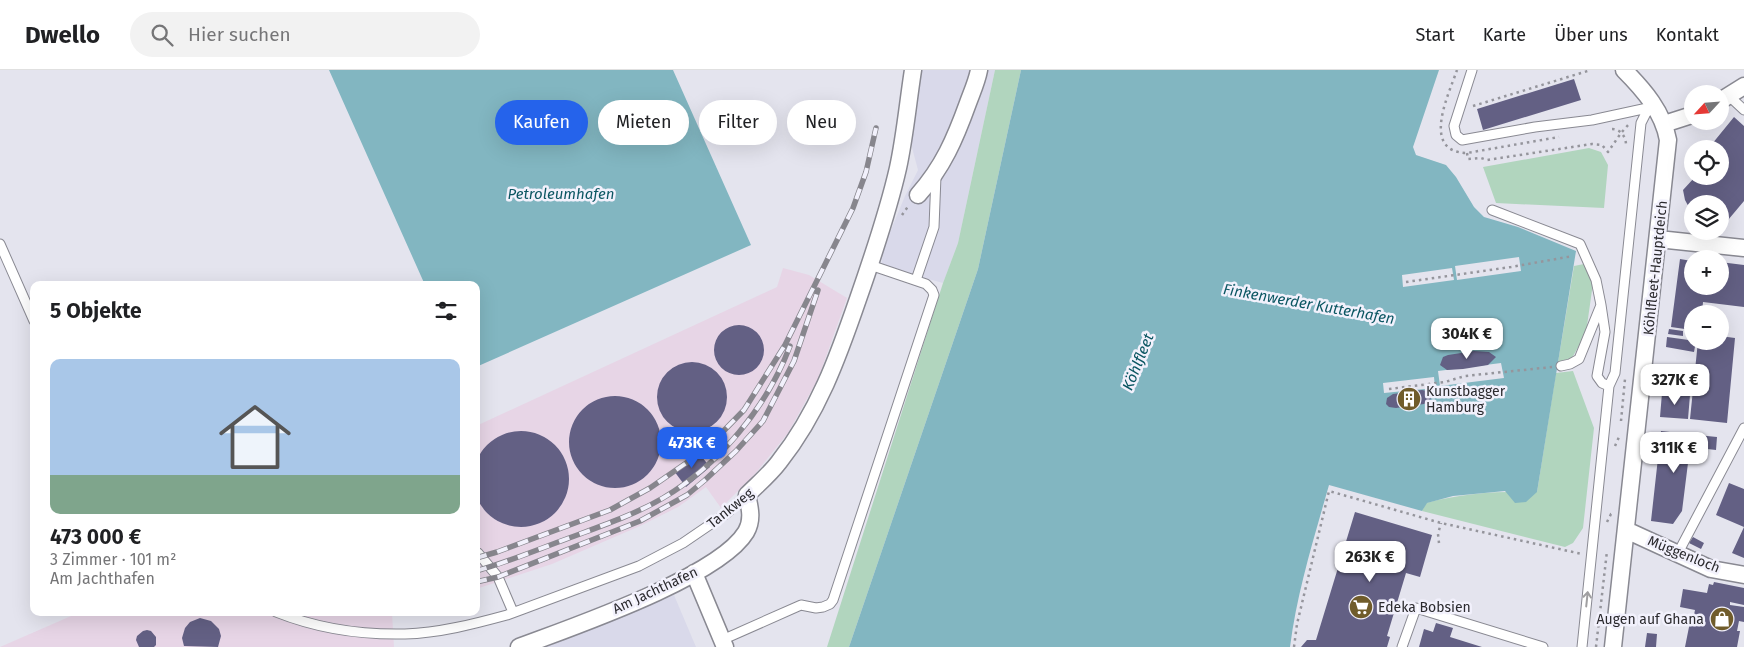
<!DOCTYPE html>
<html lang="de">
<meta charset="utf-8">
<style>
:root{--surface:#fff;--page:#f2f2f2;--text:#202124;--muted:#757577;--line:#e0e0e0;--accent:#2563eb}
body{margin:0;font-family:"Fira Sans",sans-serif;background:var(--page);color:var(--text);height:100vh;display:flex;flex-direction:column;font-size:19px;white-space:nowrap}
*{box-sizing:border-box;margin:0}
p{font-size:16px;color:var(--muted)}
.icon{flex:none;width:28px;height:28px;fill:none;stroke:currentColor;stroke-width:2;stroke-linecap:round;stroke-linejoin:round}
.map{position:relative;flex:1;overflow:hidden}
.details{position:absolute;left:30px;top:211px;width:450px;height:335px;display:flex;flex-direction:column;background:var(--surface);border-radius:10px;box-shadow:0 5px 20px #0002}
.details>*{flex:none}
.hud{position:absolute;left:495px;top:30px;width:475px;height:45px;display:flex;gap:10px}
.needle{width:32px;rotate:244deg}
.controls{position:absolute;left:1684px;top:15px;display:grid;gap:10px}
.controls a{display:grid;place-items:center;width:45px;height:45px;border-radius:50%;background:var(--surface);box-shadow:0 5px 20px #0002;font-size:25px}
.price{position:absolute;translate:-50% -42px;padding:0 11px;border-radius:10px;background:#fff;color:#222;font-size:16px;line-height:32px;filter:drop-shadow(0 1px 2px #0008)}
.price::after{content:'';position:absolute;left:50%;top:30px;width:15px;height:11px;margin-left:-8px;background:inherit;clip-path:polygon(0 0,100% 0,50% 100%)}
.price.selected{background:var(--accent);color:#fff}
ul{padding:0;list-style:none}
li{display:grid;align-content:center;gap:10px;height:265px;padding:0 20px}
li+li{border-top:1px solid var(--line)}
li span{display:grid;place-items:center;height:155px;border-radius:10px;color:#555}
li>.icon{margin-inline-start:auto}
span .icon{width:90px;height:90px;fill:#fffc;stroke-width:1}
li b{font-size:21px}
h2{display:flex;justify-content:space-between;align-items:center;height:60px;padding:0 20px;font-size:21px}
.pill{padding:0 18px;border-radius:22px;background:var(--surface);box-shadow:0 5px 20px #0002;font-size:18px;line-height:45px}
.pill.selected{background:var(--accent);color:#fff}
header{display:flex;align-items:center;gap:30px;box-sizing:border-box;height:70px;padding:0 25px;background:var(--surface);border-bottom:1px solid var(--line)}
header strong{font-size:24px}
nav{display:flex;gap:28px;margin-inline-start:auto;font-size:18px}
.search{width:350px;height:45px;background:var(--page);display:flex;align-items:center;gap:12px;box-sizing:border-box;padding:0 18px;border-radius:28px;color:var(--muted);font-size:19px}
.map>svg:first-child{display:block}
</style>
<header>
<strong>Dwello</strong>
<div class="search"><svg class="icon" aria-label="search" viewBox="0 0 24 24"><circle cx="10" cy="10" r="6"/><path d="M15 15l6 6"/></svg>Hier suchen</div>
<nav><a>Start</a><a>Karte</a><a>Über uns</a><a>Kontakt</a></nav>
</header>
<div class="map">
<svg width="1744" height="577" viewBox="0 0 1744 577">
<rect width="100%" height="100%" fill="#e4e4ee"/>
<!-- built -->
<path fill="#d9d9ea" d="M921 0H995L958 173 943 213 881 196 884 177 905 126 918 100 910 70Z
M674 525 696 577H546Z"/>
<!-- industrial -->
<path fill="#e7d5e6" d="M783 198 809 205 847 228 818 309 788 363 755 404 721 438 706 417 678 437 640 456 552 494 476 519V356L777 217Z
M78 543H392L394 577H0Z"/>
<!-- green -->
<path fill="#b1d5be" d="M995 0H1021L978 199 849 577H827L943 213 958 173Z
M1589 78 1601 82 1608 95 1604 138 1496 133 1483 97Z
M1584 194 1593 213 1586 263 1572 288 1558 292 1574 196Z
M1573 301 1594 358 1583 458 1573 473 1565 477 1422 441 1426 433C1463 423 1499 421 1537 422L1556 303Z"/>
<!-- water -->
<path fill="#82b6c1" d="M329 0H673L751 175 476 297V215H425Z
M1021 0H1439L1413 77 1416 85 1446 95 1456 107 1474 137 1484 147 1518 157 1576 181 1537 422 1526 432 1515 433 1505 421 1453 426 1427 433 1422 441 1329 415C1314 468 1297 522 1290 577H849L978 199Z"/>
<!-- pier -->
<path fill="#e4e4ee" d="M1519 187 1521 201 1457 210 1455 196Z
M1452 198 1454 210 1403 217 1402 205Z
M1501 293 1504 308 1440 316 1438 301Z
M1434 307 1435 318 1384 323 1383 313Z"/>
<!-- building -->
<path fill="#636084" d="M1574 9 1581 30 1483 60 1477 39Z
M1734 47 1744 56V131L1723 156 1720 155V134H1692V143L1685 130 1683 120 1694 108 1693 106H1720V79H1704L1709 73 1712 74Z
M1680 189 1692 191V216H1720V192L1744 195V237L1703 232 1702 244H1692V260L1671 257Z
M714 280a25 25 0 1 1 50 0a25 25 0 1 1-50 0Z
M1669 259 1683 261V266L1668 264Z
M1720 266 1735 268 1727 353 1690 349 1698 271H1720Z
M1667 267 1696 271 1694 282 1666 277Z
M1474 281 1489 282 1496 287 1488 295 1463 299 1447 300 1440 295 1443 287 1448 285Z
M657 327a35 35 0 1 1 70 0a35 35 0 1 1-70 0Z
M1662 296 1691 300 1690 312 1661 308Z
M1422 320 1427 321 1432 325 1430 330 1424 334 1396 338 1389 337 1386 334 1387 328 1393 324Z
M1662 323 1690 325 1688 349 1660 347Z
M569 372a46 46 0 1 1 92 0a46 46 0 1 1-92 0Z
M1661 361 1679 363 1678 376 1686 377 1687 364 1717 367 1716 380 1690 377 1682 441 1673 454 1651 451Z
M473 409a48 48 0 1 1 96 0a48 48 0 1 1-96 0Z
M698 382 710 397 686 417 674 401Z
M1729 413 1744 419V488L1732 483 1744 457 1716 445Z
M1355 442 1432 465 1420 507 1406 503 1387 566 1390 567 1387 577H1301L1307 570H1316Z
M1693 467 1704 473 1701 479 1689 473Z
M1714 512 1744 518V535L1730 532V535L1744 537V552L1739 551 1737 561H1740L1737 577H1685L1690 552 1702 555 1703 547 1694 545 1695 540 1680 537 1683 519 1707 523 1709 514 1713 515Z
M200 548 211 551 219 559 221 566 218 577 184 576 182 568 185 558 190 552Z
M1436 553 1453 558 1450 567 1482 577H1419L1424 559 1433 562Z
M147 560 151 561 156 567V575L154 577H139L136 570 137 566 143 561Z
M1647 563 1657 564 1656 577H1645Z"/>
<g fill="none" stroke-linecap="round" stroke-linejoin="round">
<!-- service casing -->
<g stroke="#898992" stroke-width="11">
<path id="service" d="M1472 0 1454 56 1456 65 1462 70 1535 57 1592 50 1652 37
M1728 25 1744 40
M1492 140 1580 174 1596 210 1601 235
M0 174 34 251
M916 210 934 157 936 106
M1561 296 1570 294 1579 289 1601 235 1605 262 1597 306 1602 313 1609 316
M478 483 498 507 513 542
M1678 483 1744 358
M276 542C316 558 361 565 405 564 439 563 474 554 507 545L639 496 683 473 727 443 747 425
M722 570 801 535 816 538 823 537 830 534 833 530 934 225 932 220 926 214 870 195
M1402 577 1416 538 1543 577
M1582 577 1609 316 1615 303 1641 53 1646 43 1654 36"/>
</g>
<!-- minor casing -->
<g stroke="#898992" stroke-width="19">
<path id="minor" d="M1720 31 1744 16
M1664 54 1692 45
M918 125C943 97 955 69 968 33 972 22 977 11 979 0
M1658 169 1744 178
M1626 460 1711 499 1744 505
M694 503 725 577
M519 577C572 557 719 507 746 462 753 450 750 438 747 425 758 414 770 404 779 392 818 343 838 287 858 229 873 186 888 142 898 98 905 66 908 32 913 0
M1613 577 1668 70C1663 42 1644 20 1624 0"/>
</g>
<!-- path -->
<path stroke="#95959c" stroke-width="2.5" stroke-dasharray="2.5 4" stroke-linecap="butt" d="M1457 0C1449 24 1420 82 1467 83L1559 67
M1473 36 1591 0
M1612 59C1620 59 1626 66 1626 75
M1467 83 1468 89 1481 88 1487 90 1592 74 1602 75 1608 82 1621 63 1629 54
M902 145 909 135
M1406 212 1511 197 1573 186
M1389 319 1445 312 1465 306 1552 297
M1621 351 1625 309
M1615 376 1619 367H1622
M1607 452 1611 444H1613
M1439 473 1438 464 1441 453
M1294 577 1297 554 1329 421 1441 453 1582 484
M1596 577 1607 481"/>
<!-- service -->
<use href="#service" stroke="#fff" stroke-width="9"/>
<!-- minor -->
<use href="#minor" stroke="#fff" stroke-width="16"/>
<!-- rail casing -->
<g stroke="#87868d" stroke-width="5.5">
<path id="rail" d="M476 488 497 482 610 440 650 418 705 380 744 340 785 275 853 138 866 102 876 58
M476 501C508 492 539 479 569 468 601 456 634 445 663 428 719 395 767 337 790 276
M476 512 498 507 640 451 687 425 705 410 736 381 763 351 794 291 818 220"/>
</g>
<!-- rail -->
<use href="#rail" stroke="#f2f1fc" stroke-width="4" stroke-dasharray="11" stroke-linecap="butt"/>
</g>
<!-- one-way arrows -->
<defs><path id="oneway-shaft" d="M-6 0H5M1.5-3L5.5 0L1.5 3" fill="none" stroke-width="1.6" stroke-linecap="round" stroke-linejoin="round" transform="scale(1.25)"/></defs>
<use stroke="#a09fa1" href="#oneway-shaft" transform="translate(1587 529) rotate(-84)"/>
<!-- icons -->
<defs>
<g id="building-disc" transform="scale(1.25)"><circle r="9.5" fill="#705c2b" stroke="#f2f1fc"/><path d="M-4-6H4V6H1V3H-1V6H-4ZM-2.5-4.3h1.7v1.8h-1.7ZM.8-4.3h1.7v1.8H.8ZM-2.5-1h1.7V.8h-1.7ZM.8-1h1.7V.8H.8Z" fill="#fff"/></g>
<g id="supermarket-disc" transform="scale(1.25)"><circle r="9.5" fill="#705c2b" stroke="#f2f1fc"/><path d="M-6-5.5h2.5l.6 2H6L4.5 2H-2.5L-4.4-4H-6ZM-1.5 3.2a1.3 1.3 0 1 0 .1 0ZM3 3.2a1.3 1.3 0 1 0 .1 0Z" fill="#fff"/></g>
<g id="shop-disc" transform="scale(1.25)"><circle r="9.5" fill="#705c2b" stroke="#f2f1fc"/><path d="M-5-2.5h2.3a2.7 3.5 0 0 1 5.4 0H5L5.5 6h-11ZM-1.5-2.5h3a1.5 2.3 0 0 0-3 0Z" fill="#fff"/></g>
</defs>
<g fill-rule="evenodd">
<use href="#building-disc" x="1409" y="329"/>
<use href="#supermarket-disc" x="1361" y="537"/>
<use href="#shop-disc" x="1722" y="549"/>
</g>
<g text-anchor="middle" stroke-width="5" stroke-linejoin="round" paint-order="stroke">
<!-- street labels -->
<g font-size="14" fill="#2b2a2e" stroke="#f2f1fc">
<text transform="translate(1655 198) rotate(-84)" y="5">Köhlfleet-Hauptdeich</text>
<text transform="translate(730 438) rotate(-39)" y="5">Tankweg</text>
<text transform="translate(1684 484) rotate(22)" y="5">Müggenloch</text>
<text transform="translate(655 520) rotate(-25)" y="5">Am Jachthafen</text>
</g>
<!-- poi labels -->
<g font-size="14" fill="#2b2a2e" stroke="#f2f1fc" text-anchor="start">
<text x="1426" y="326">Kunstbagger<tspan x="1426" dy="16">Hamburg</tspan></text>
<text x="1378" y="542">Edeka Bobsien</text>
<text x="1704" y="554" text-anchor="end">Augen auf Ghana</text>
</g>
<!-- water labels -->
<g font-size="15" font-style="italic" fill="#0b5662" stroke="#f2f1fc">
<text x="561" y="129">Petroleumhafen</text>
<text transform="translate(1309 234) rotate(10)" y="5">Finkenwerder Kutterhafen</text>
<text transform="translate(1138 292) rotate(-68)" y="5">Köhlfleet</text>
</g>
</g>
</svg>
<div class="controls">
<a><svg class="needle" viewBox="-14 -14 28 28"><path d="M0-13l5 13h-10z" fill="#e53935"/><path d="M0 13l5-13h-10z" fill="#757577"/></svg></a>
<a><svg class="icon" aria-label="locate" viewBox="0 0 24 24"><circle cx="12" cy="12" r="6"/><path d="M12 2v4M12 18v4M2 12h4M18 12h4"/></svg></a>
<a><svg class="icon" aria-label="layers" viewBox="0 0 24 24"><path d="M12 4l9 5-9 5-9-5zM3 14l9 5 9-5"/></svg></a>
<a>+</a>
<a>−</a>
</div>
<b class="price" style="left:1467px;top:290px">304K €</b>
<b class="price" style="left:1675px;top:336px">327K €</b>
<b class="price selected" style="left:692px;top:399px">473K €</b>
<b class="price" style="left:1674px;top:404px">311K €</b>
<b class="price" style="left:1370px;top:513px">263K €</b>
<div class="hud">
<a class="pill selected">Kaufen</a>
<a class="pill">Mieten</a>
<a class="pill">Filter</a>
<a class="pill">Neu</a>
</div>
<section class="details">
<h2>5 Objekte<svg class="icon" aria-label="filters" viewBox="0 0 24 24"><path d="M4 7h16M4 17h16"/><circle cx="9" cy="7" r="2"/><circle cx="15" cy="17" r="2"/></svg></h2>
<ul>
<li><span style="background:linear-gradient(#a9c7e8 75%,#7fa58c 0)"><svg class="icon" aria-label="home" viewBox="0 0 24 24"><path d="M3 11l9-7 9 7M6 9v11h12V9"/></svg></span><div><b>473 000 €</b><p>3 Zimmer · 101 m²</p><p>Am Jachthafen</p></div></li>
</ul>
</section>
</div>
